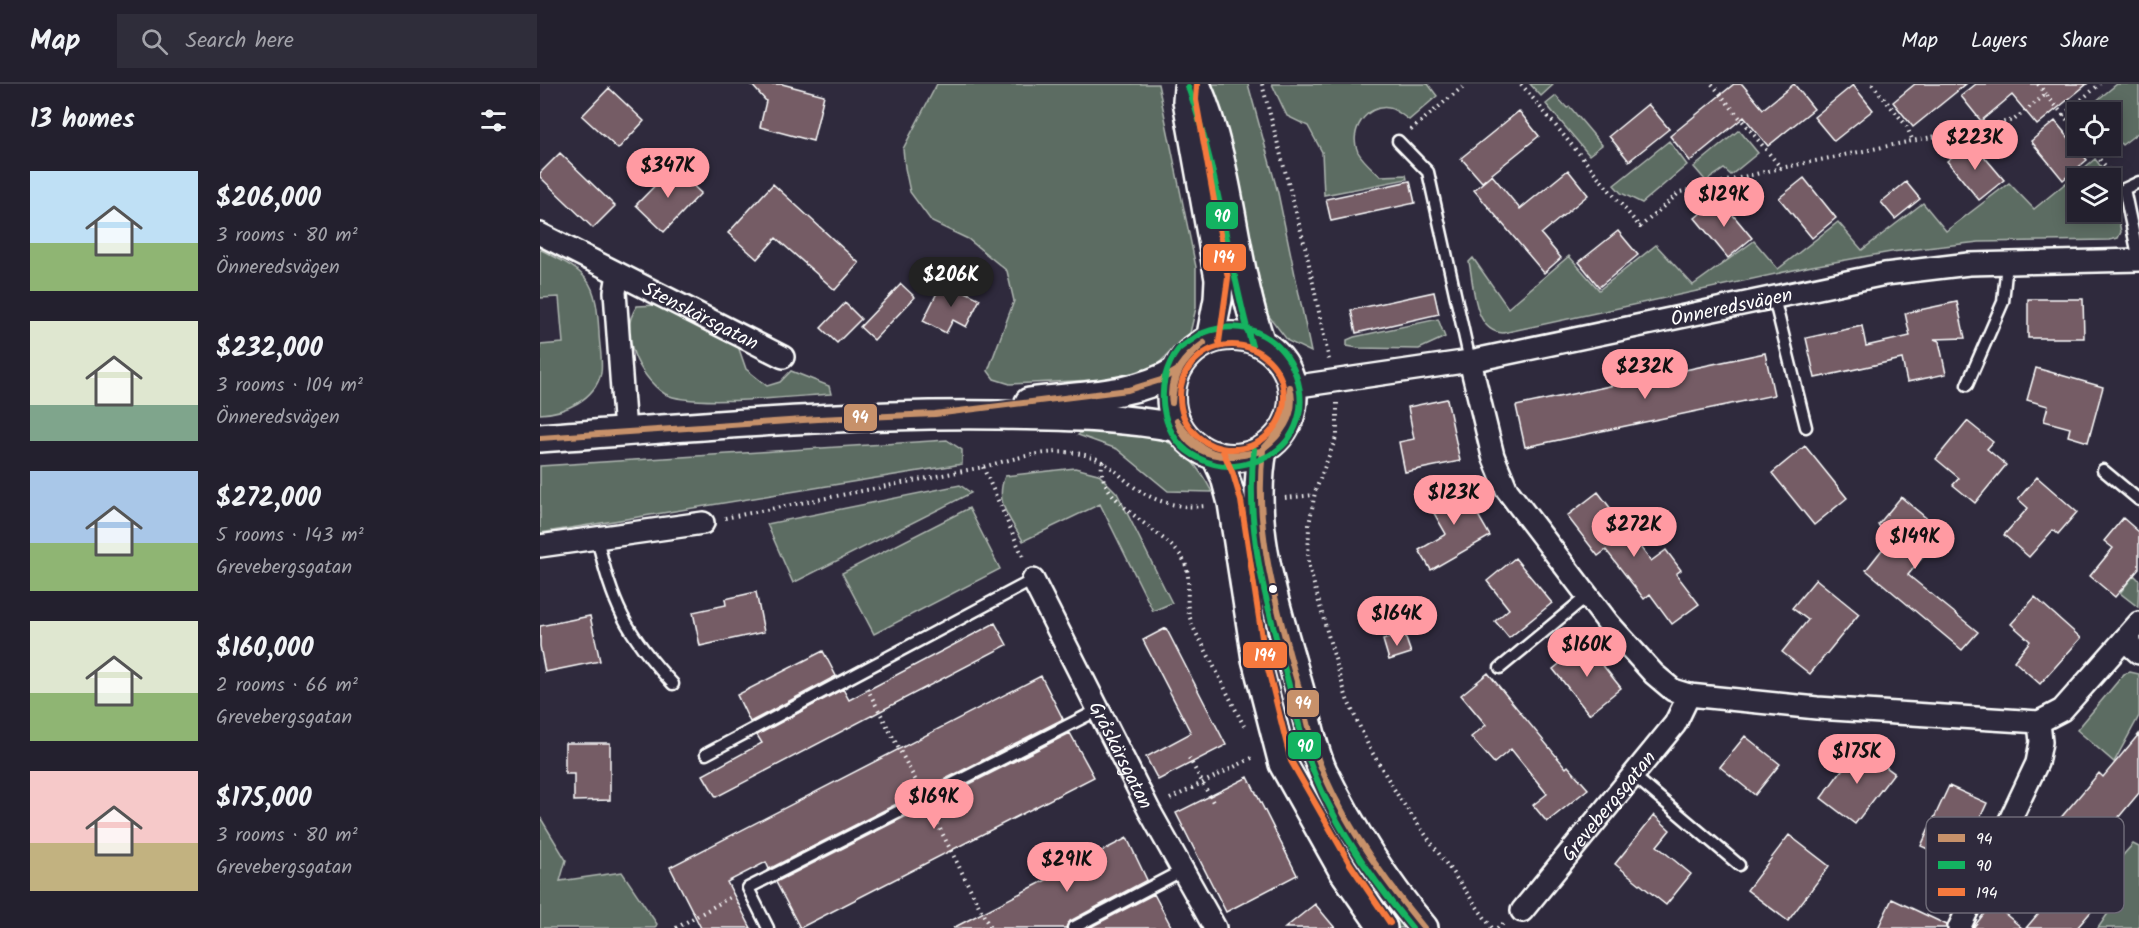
<!DOCTYPE html>
<meta charset="utf-8">
<style>
:root{--surface:#23202e;--page:#2f2d3a;--text:#f1f3f6;--muted:#a3a3aa;--line:#403e4a;--accent:#ff9aa2}
body{margin:0;font-family:Kalam,sans-serif;background:var(--page);color:var(--text);height:100vh;display:flex;flex-direction:column;font-size:22px;white-space:nowrap}
*{box-sizing:border-box;margin:0}
p{font-size:20px;color:var(--muted)}
.icon{flex:none;width:33px;height:33px;fill:none;stroke:currentColor;stroke-width:2;stroke-linecap:round;stroke-linejoin:round}
.map{position:relative;flex:1;overflow:hidden}
.panel{display:flex;flex-direction:column;background:var(--surface);width:540px}
.panel>*{flex:none}
.tools{position:absolute;left:1527px;top:18px;display:grid;gap:12px}
.tools a{display:grid;place-items:center;width:54px;height:54px;border-radius:0px;background:var(--surface);box-shadow:0 3px 15px #0003,0 0 0 2px var(--line);font-size:30px}
.price{position:absolute;translate:-50% -51px;padding:0 14px;border-radius:21px;background:var(--accent);color:#111;font-size:20px;line-height:39px;filter:drop-shadow(0 2px 3px #0008)}
.price::after{content:'';position:absolute;left:50%;top:36px;width:18px;height:14px;margin-left:-9px;background:inherit;clip-path:polygon(0 0,100% 0,50% 100%)}
.price.current{background:#222;color:#fff}
ul{padding:0;list-style:none}
li{display:flex;align-items:center;gap:18px;height:150px;padding:0 30px}
li span{display:grid;place-items:center;flex:none;width:168px;height:120px;border-radius:0px;color:#555}
li>.icon{margin-inline-start:auto}
span .icon{width:72px;height:72px;fill:#fffc;stroke-width:1}
li b{font-size:26px}
h2{display:flex;justify-content:space-between;align-items:center;height:72px;padding:0 30px;font-size:26px}
header{display:flex;align-items:center;gap:36px;box-sizing:border-box;height:84px;padding:0 30px;background:var(--surface);border-bottom:2px solid var(--line)}
header strong{font-size:28px}
nav{display:flex;gap:33px;margin-inline-start:auto;font-size:21px}
.search{width:420px;height:54px;background:var(--page);display:flex;align-items:center;gap:15px;box-sizing:border-box;padding:0 21px;border-radius:0px;color:var(--muted);font-size:22px}
main{display:flex;flex:1;min-height:0}
.map>svg:first-child{display:block}
</style>
<header>
<strong>Map</strong>
<div class="search"><svg class="icon" aria-label="search" viewBox="0 0 24 24"><circle cx="10" cy="10" r="6"/><path d="M15 15l6 6"/></svg>Search here</div>
<nav><a>Map</a><a>Layers</a><a>Share</a></nav>
</header>
<main>
<section class="panel">
<h2>13 homes<svg class="icon" aria-label="filters" viewBox="0 0 24 24"><path d="M4 7h16M4 17h16"/><circle cx="9" cy="7" r="2"/><circle cx="15" cy="17" r="2"/></svg></h2>
<ul>
<li><span style="background:linear-gradient(#bfe0f5 60%,#8fb573 0)"><svg class="icon" aria-label="home" viewBox="0 0 24 24"><path d="M3 11l9-7 9 7M6 9v11h12V9"/></svg></span><div><b>$206,000</b><p>3 rooms · 80 m²</p><p>Önneredsvägen</p></div></li>
<li><span style="background:linear-gradient(#dfe7d0 70%,#7fa58c 0)"><svg class="icon" aria-label="home" viewBox="0 0 24 24"><path d="M3 11l9-7 9 7M6 9v11h12V9"/></svg></span><div><b>$232,000</b><p>3 rooms · 104 m²</p><p>Önneredsvägen</p></div></li>
<li><span style="background:linear-gradient(#a9c7e8 60%,#8fb573 0)"><svg class="icon" aria-label="home" viewBox="0 0 24 24"><path d="M3 11l9-7 9 7M6 9v11h12V9"/></svg></span><div><b>$272,000</b><p>5 rooms · 143 m²</p><p>Grevebergsgatan</p></div></li>
<li><span style="background:linear-gradient(#dfe7d0 60%,#8fb573 0)"><svg class="icon" aria-label="home" viewBox="0 0 24 24"><path d="M3 11l9-7 9 7M6 9v11h12V9"/></svg></span><div><b>$160,000</b><p>2 rooms · 66 m²</p><p>Grevebergsgatan</p></div></li>
<li><span style="background:linear-gradient(#f6c9c9 60%,#c2b280 0)"><svg class="icon" aria-label="home" viewBox="0 0 24 24"><path d="M3 11l9-7 9 7M6 9v11h12V9"/></svg></span><div><b>$175,000</b><p>3 rooms · 80 m²</p><p>Grevebergsgatan</p></div></li>
</ul>
</section>
<div class="map">
<svg width="1599" height="844" viewBox="0 0 1599 844">
<rect width="100%" height="100%" fill="#2f2a3d"/>
<filter id="ink" filterUnits="userSpaceOnUse"><feTurbulence type="fractalNoise" baseFrequency=".0167" numOctaves="2"/><feDisplacementMap in="SourceGraphic" scale="12" xChannelSelector="R" yChannelSelector="G"/><feConvolveMatrix kernelMatrix="1 2 1 2 8 2 1 2 1" color-interpolation-filters="sRGB"/></filter>
<g filter="url(#ink)">
<!-- green -->
<path fill="#5c6c62" stroke="#aeb6b0" stroke-width="1.5" d="M397 0H618L656 183V224L650 249 621 277 597 294 470 300 454 295 448 287 474 217 467 187 428 155 392 138 370 108 365 84 363 65Z
M671 0H708L738 109 771 268 748 257 728 231Z
M732 0H888L897 12 869 36C863 32 856 25 849 24 826 20 808 48 818 68 823 77 833 85 840 92L866 91 867 95 784 111 782 68 768 42 747 32Z
M990 0H1012L1013 1 1001 12Z
M1577 0H1599V48L1582 61 1571 47 1570 28H1555L1550 22Z
M1016 12 1027 24 1030 23 1062 61 1049 71 1006 20Z
M1199 46 1218 69 1191 91 1184 85 1166 97 1154 83Z
M1129 57 1147 81 1102 119 1081 109 1074 101Z
M1555 75 1570 94H1538V128H1570L1571 95 1581 148 1578 154 1570 156 1439 158 1351 168 1272 182 963 249C933 248 934 200 929 178L933 174 968 224 1029 172 1059 206 1116 161 1153 201 1214 157 1238 185 1298 138 1322 166 1383 119 1406 147 1469 99 1494 125Z
M0 165C15 174 35 181 46 195 57 208 58 232 59 248 59 260 63 277 61 289 55 316 24 329 0 330V261L23 259 19 213 0 214Z
M118 221 198 262 206 285 227 302 240 298 251 287 289 302 291 310C256 312 151 324 125 310 112 302 99 284 94 270 88 252 86 238 97 222Z
M898 235 905 253 879 265 818 264 807 262V256L814 253Z
M546 345C608 349 640 346 672 408L628 407 577 365 538 351Z
M407 356 422 366V380L0 449V382Z
M535 384 558 390 577 409 632 519 613 527 560 420 483 457C470 434 454 419 465 392Z
M420 401 431 409 253 499 227 440Z
M429 424 460 485 334 550 302 489Z
M1594 491 1599 496 1598 523 1580 509Z
M1590 588 1599 590V632L1574 678 1537 646 1584 590Z
M757 643 876 844H857C813 784 776 718 753 647Z
M0 733 26 776 20 797 82 788 117 840 115 844H0Z
M1593 760 1599 763V844H1558L1573 822 1566 790Z"/>
<!-- building -->
<path fill="#745b65" stroke="#fff" stroke-width="1.5" d="M211 0H242L284 11 273 57 220 43 226 17Z
M1194 0H1202L1223 25 1254 0 1274 25 1228 62 1204 33 1150 77 1130 52Z
M1375 0H1426L1373 43 1353 18Z
M1436 0H1547L1497 41 1472 11 1441 37 1421 12Z
M1313 1 1333 26 1294 57 1274 33Z
M69 4 104 37 78 65 42 32Z
M1108 20 1129 45 1089 77 1069 52Z
M979 27 999 52 942 98 921 74Z
M1515 37 1547 76 1523 96 1491 57Z
M1431 57 1464 96 1439 116 1407 77Z
M20 69 75 122 53 144 0 93V89Z
M133 83 161 109 124 148 96 121Z
M1028 86 1048 111 1001 150 1021 174 1004 189 934 106 952 91 980 125Z
M1264 94 1296 134 1272 154 1239 114Z
M870 97 875 119 791 137 786 115Z
M1366 98 1380 115 1355 135 1341 118Z
M233 100 319 179 295 206 236 154 217 175 188 149Z
M1179 114 1212 154 1188 174 1155 134Z
M1078 147 1098 171 1059 203 1039 178Z
M403 197 440 215 426 243 413 236 406 249 383 237Z
M361 200 375 213 334 256 320 243Z
M894 208 899 230 816 249 811 226Z
M1488 215H1543L1544 254H1488Z
M1417 218 1425 254 1394 255 1399 257 1406 290 1367 298 1362 275 1275 294 1266 254 1322 242 1326 262 1370 252 1365 229Z
M305 219 321 235 297 259 281 244Z
M1225 269 1234 311 985 363 976 322Z
M1496 284 1563 303 1548 358 1528 352 1530 344 1504 337 1508 322 1487 316Z
M907 315 920 377 865 388 859 358 874 355 868 323Z
M1427 337 1453 358 1447 365 1466 381 1435 419 1413 401 1419 394 1396 375Z
M1265 362 1307 414 1274 441 1232 389Z
M1497 393 1537 428 1518 450 1513 446 1489 473 1464 451 1488 424 1478 415Z
M919 398 950 452 891 486 879 466 906 450 887 417Z
M1058 408 1111 477 1126 466 1141 486 1136 490 1159 520 1132 540 1110 510 1104 515 1066 466 1058 472 1027 432Z
M1361 413 1403 448 1368 491 1438 548 1422 566 1326 486 1352 453 1338 441Z
M1583 434 1599 448V485L1575 513 1550 492 1573 464 1564 457Z
M975 474 1012 519 969 554 955 537 969 525 947 497Z
M1276 495 1319 530 1270 590 1242 568 1268 536 1252 524Z
M216 508 224 548 160 562 153 528 186 521 185 515Z
M1495 513 1541 554 1500 600 1474 577 1490 557 1471 540Z
M50 532 60 577 5 588 0 562V542Z
M455 539 467 561 176 713 163 691 222 659 217 651 303 605 309 616Z
M626 544 686 661 618 696 606 673 651 649 603 556Z
M864 549 871 569 849 576 843 556Z
M1045 559 1081 604 1049 630 1013 585Z
M283 567 296 592 210 638 197 611Z
M948 589 1026 684 1028 682 1048 705 1007 738 993 721 1007 710 971 665 954 679 931 653 946 641 921 611Z
M501 592 523 635 229 785 226 778 187 798 211 844H161L130 783Z
M530 649 554 693 260 844 236 798Z
M1599 650V709L1551 766 1518 737 1559 689 1563 693Z
M1205 652 1240 680 1215 711 1180 683Z
M25 659H70V716L34 717V690H25Z
M1319 663 1354 689 1315 740 1281 714Z
M708 693 757 791 686 828 636 729Z
M1409 702 1447 719 1419 779 1381 762Z
M1114 731 1130 746 1117 762 1151 790 1126 821 1075 780Z
M1249 751 1289 782 1248 837 1207 806Z
M587 754 607 796 530 837 526 844H413Z
M1531 791 1561 816 1537 844H1486Z
M614 810 632 844H549Z
M1352 815 1407 841 1406 844H1338Z
M1452 819 1482 844H1433Z
M775 820 795 844H745Z"/>
<g fill="none" stroke-linecap="round" stroke-linejoin="round">
<!-- service casing -->
<g stroke="#fff" stroke-width="15">
<path id="service" d="M858 57 888 88 930 277
M1599 176 1584 105 1599 98
M1234 214 1266 343
M1427 301 1463 218 1467 179
M1563 386 1599 416
M57 453C71 518 86 550 133 600
M960 584 1047 512
M166 670 493 496
M1094 692 1199 781
M228 844 208 804 560 625
M533 844 643 786"/>
</g>
<!-- minor casing -->
<g stroke="#fff" stroke-width="26">
<g id="minor">
<path id="s1" d="M0 150 243 273"/>
<path d="M78 190 75 208 85 348"/>
<path d="M930 277 953 372 967 406 1069 540 1114 590 1133 606 1149 611 1277 624 1499 638 1522 626 1599 539"/>
<path id="s2" d="M752 303 930 277 1345 190 1429 180 1599 176"/>
<path d="M0 462 163 439"/>
<path id="s3" d="M493 496 609 726 675 844"/>
<path d="M1584 556 1599 569"/>
<path id="s4" d="M982 827 1135 640 1149 611"/>
<path d="M1419 844 1497 679 1501 658 1499 638"/>
</g>
</g>
<!-- tertiary casing -->
<g stroke="#fff" stroke-width="32">
<path id="tertiary" d="M656 0C692 83 692 175 721 259
M648 4 647 17 679 195 678 215 670 256
M631 313a61 61 0 1 1 122 0a61 61 0 1 1-122 0Z
M489 318C537 311 594 313 636 287
M0 354C152 343 305 329 458 331 519 332 579 332 639 344
M723 366C708 447 738 526 759 603 767 630 771 661 783 687 810 742 844 797 884 844
M675 371 685 393 692 419 716 575 743 680 802 785 843 844"/>
</g>
<!-- path -->
<path stroke="#fff" stroke-width="4" stroke-dasharray="1.5 4.5" stroke-linecap="butt" d="M722 0 766 166 789 276
M981 0 1100 143 1140 108 1241 84 1474 36 1506 10 1538 49
M1172 0 1241 84
M1332 0 1366 41 1372 55
M1498 0 1506 10
M1523 31 1560 0
M871 46 926 0
M1548 62 1573 91
M797 319V351L775 408 769 441 768 479 790 558 807 615 829 663 860 715 952 844
M563 377C551 413 622 446 641 472 655 492 643 514 650 534 653 546 661 557 666 567 679 592 691 617 704 642
M443 383 484 475
M745 414 774 411
M185 434 443 383C476 374 518 361 552 373 567 378 577 389 589 399 611 417 637 425 666 422
M327 604 377 699
M649 674 673 718
M630 715 714 673
M392 729 450 844
M136 844 194 811
M957 844 964 839"/>
<!-- service -->
<use href="#service" stroke="#2f2a3d" stroke-width="10"/>
<!-- minor -->
<use href="#minor" stroke="#2f2a3d" stroke-width="21"/>
<!-- tertiary -->
<use href="#tertiary" stroke="#2f2a3d" stroke-width="27"/>
<!-- bus-1 casing -->
<g stroke="#2f2a3d" stroke-width="10">
<path id="bus-1" d="M632 319C627 292 644 273 664 259
M632 319C634 289 642 278 664 259
M637 337C661 372 680 376 721 367
M637 337C649 375 689 377 721 367
M0 354 278 335 395 330 588 306 621 296 636 287
M724 364C744 343 749 332 750 303
M724 364C743 349 757 329 750 303
M723 366C714 443 734 513 754 587 762 613 768 640 775 667 797 731 841 792 884 844"/>
</g>
<!-- bus-2 casing -->
<g stroke="#2f2a3d" stroke-width="10">
<path id="bus-2" d="M648 3C679 87 687 176 712 262
M660 250C653 256 644 260 638 266 614 296 618 350 653 371 673 383 690 385 713 378 801 353 756 214 663 249
M714 365C705 444 725 515 746 590 753 616 759 643 767 670 788 733 830 793 872 844"/>
</g>
<!-- bus-3 casing -->
<g stroke="#2f2a3d" stroke-width="10">
<path id="bus-3" d="M657 1 656 16 688 194 679 258
M640 313a52 52 0 1 1 104 0a52 52 0 1 1-104 0Z
M683 367 693 390 701 417 725 573 751 677 810 780 850 839"/>
</g>
<!-- bus-1 -->
<use href="#bus-1" stroke="#c7916a" stroke-width="6"/>
<!-- bus-2 -->
<use href="#bus-2" stroke="#13b361" stroke-width="6"/>
<!-- bus-3 -->
<use href="#bus-3" stroke="#f6793e" stroke-width="6"/>
</g>
</g>
<!-- markers -->
<circle fill="#fff" stroke="#2f2a3d" stroke-width="2" cx="733" cy="505" r="5"/>
<g text-anchor="middle" stroke-width="4.5" stroke-linejoin="round" paint-order="stroke">
<!-- street labels -->
<g font-size="20" fill="#fff" stroke="#2f2a3d">
<text dy="7" stroke="none"><textPath href="#s2" startOffset="447">Önneredsvägen</textPath></text>
<text dy="7" stroke="none"><textPath href="#s1" startOffset="180">Stenskärsgatan</textPath></text>
<text dy="7" stroke="none"><textPath href="#s3" startOffset="196">Gråskärsgatan</textPath></text>
<text dy="7" stroke="none"><textPath href="#s4" startOffset="136">Grevebergsgatan</textPath></text>
</g>
</g>
<!-- legend -->
<rect x="1386" y="733" width="198" height="96" rx="9" fill="#2f2a3d" stroke="#6d6a77" stroke-width="1.5"/>
<rect x="1398" y="750" width="27" height="8" fill="#c7916a"/>
<rect x="1398" y="777" width="27" height="8" fill="#13b361"/>
<rect x="1398" y="804" width="27" height="8" fill="#f6793e"/>
<g font-size="16" fill="#fff">
<text x="1436" y="760">94</text>
<text x="1436" y="787">90</text>
<text x="1436" y="814">194</text>
</g>
<g stroke="#2f2a3d" stroke-width="2">
<rect x="665" y="117" width="34" height="29" rx="6" fill="#13b361"/>
<rect x="662" y="159" width="45" height="29" rx="6" fill="#f6793e"/>
<rect x="303" y="319" width="35" height="29" rx="6" fill="#c7916a"/>
<rect x="702" y="557" width="46" height="28" rx="6" fill="#f6793e"/>
<rect x="746" y="605" width="34" height="29" rx="6" fill="#c7916a"/>
<rect x="747" y="647" width="35" height="29" rx="6" fill="#13b361"/>
</g>
<g font-size="16" text-anchor="middle" font-weight="bold" fill="#fff">
<text x="682" y="138">90</text>
<text x="684" y="179">194</text>
<text x="320" y="339">94</text>
<text x="725" y="577">194</text>
<text x="763" y="625">94</text>
<text x="765" y="668">90</text>
</g>
</svg>
<div class="tools">
<a><svg class="icon" aria-label="locate" viewBox="0 0 24 24"><circle cx="12" cy="12" r="6"/><path d="M12 2v4M12 18v4M2 12h4M18 12h4"/></svg></a>
<a><svg class="icon" aria-label="layers" viewBox="0 0 24 24"><path d="M12 4l9 5-9 5-9-5zM3 14l9 5 9-5"/></svg></a>
</div>
<b class="price" style="left:1435px;top:87px">$223K</b>
<b class="price" style="left:128px;top:115px">$347K</b>
<b class="price" style="left:1184px;top:144px">$129K</b>
<b class="price current" style="left:411px;top:224px">$206K</b>
<b class="price" style="left:1105px;top:316px">$232K</b>
<b class="price" style="left:914px;top:442px">$123K</b>
<b class="price" style="left:1094px;top:474px">$272K</b>
<b class="price" style="left:1375px;top:486px">$149K</b>
<b class="price" style="left:857px;top:563px">$164K</b>
<b class="price" style="left:1047px;top:594px">$160K</b>
<b class="price" style="left:1317px;top:701px">$175K</b>
<b class="price" style="left:394px;top:746px">$169K</b>
<b class="price" style="left:527px;top:809px">$291K</b>
</div>
</main>
